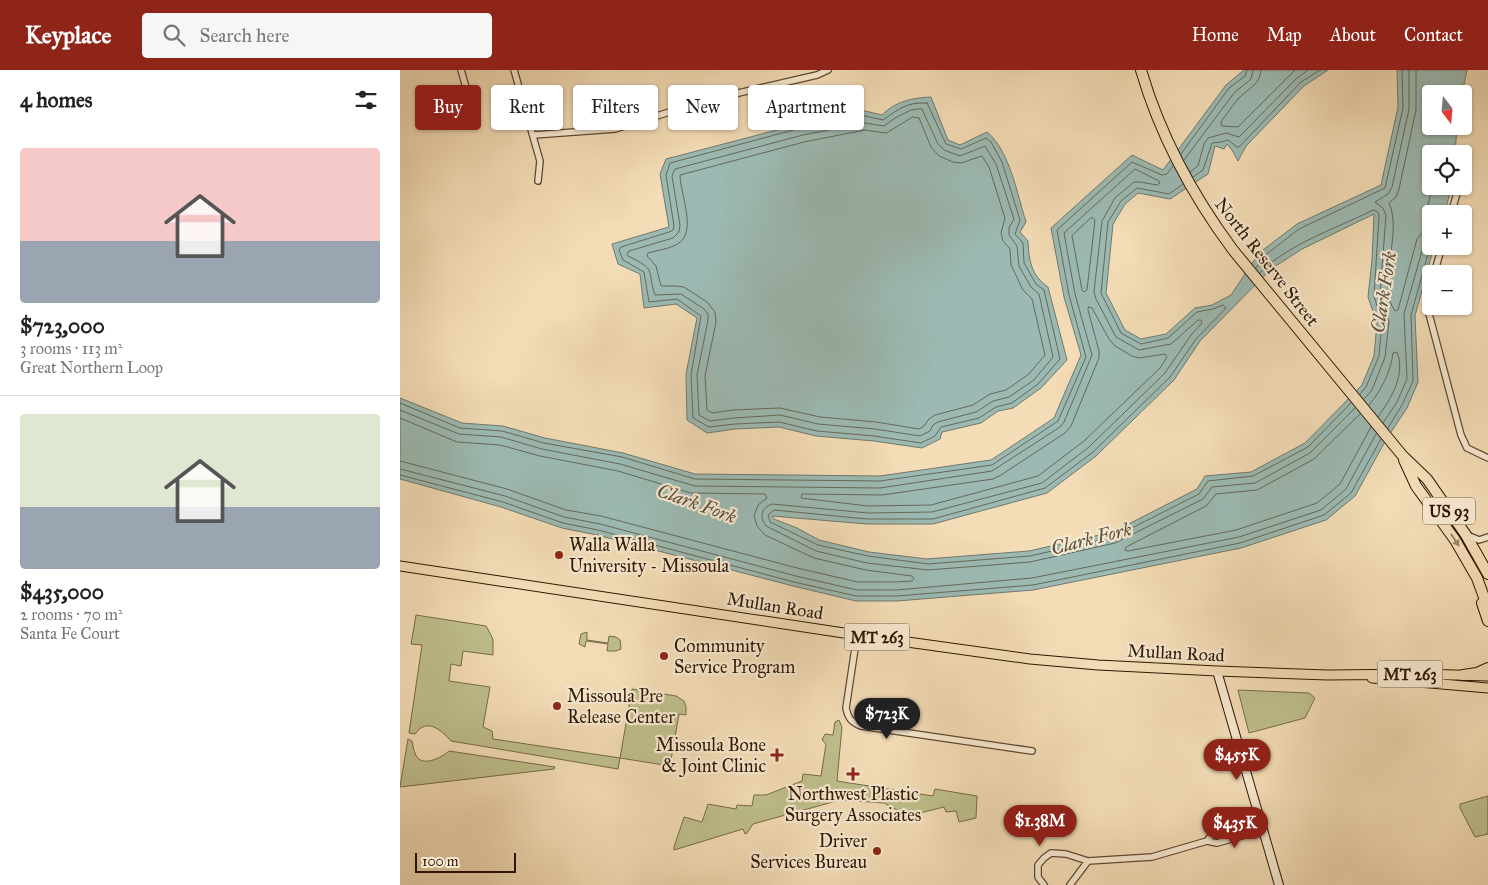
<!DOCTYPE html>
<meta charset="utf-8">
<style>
:root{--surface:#fff;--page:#f6f6f6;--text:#222;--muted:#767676;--line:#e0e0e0;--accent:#8f2418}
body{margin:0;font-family:"IM FELL Great Primer",serif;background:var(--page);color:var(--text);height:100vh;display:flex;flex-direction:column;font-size:19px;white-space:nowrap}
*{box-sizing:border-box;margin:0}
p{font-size:16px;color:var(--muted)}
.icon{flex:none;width:28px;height:28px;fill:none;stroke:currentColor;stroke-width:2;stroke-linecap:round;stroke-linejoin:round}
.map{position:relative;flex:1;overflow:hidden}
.sheet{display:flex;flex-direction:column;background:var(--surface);width:400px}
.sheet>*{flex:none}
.guide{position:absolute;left:15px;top:15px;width:475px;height:45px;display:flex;gap:10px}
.needle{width:32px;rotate:164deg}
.fabs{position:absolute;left:1022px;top:15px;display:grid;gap:10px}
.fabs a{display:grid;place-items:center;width:50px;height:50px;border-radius:5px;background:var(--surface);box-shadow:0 1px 4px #0004;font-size:25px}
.scale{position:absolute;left:15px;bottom:12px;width:101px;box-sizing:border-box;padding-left:5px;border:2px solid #2e1703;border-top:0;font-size:14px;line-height:18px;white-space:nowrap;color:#2e1703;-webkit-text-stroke:4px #f7e8d0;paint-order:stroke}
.price{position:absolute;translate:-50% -42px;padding:0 11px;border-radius:18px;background:var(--accent);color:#fff;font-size:16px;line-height:32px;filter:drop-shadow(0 1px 2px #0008)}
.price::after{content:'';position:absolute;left:50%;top:30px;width:15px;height:11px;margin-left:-8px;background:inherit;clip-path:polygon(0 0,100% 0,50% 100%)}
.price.on{background:#222;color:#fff}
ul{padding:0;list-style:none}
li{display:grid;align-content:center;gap:10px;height:265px;padding:0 20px}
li+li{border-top:1px solid var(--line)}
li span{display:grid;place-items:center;height:155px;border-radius:5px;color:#555}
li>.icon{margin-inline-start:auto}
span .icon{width:90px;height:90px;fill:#fffc;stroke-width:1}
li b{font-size:21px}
h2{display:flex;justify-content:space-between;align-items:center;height:60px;padding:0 20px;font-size:21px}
.tag{padding:0 18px;border-radius:5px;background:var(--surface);box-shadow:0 1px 4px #0004;font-size:18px;line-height:45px}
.tag.on{background:var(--accent);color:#fff}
header{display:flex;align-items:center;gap:30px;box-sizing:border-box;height:70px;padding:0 25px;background:var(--accent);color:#fff}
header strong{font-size:24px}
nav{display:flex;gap:28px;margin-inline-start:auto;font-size:18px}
.search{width:350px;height:45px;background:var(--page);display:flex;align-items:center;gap:12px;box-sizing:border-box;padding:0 18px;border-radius:5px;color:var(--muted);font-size:19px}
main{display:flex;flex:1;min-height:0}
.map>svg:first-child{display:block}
</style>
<header>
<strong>Keyplace</strong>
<div class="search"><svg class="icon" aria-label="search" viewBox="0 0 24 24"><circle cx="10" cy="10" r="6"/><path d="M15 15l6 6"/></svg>Search here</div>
<nav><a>Home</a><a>Map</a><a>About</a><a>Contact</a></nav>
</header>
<main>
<section class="sheet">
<h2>4 homes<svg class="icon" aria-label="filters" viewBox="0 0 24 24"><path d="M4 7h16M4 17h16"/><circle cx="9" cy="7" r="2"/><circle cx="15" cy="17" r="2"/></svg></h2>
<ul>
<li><span style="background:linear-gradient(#f6c9c9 60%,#9aa5b1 0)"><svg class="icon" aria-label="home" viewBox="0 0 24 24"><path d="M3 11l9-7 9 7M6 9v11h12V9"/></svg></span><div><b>$723,000</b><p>3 rooms · 113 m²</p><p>Great Northern Loop</p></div></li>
<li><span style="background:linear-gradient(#dfe7d0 60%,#9aa5b1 0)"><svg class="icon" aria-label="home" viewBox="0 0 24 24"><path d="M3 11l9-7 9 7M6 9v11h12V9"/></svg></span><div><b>$435,000</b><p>2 rooms · 70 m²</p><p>Santa Fe Court</p></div></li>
</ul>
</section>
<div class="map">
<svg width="1088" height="815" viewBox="0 0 1088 815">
<rect width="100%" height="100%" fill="#f3dcb6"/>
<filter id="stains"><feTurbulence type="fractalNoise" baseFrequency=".004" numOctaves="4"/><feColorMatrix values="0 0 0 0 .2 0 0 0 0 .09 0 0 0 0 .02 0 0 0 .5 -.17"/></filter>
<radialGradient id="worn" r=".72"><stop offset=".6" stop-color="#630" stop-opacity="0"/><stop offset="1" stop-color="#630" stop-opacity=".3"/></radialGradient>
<!-- green -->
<path fill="#bebf8c" stroke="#766b48" d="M16 545 86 556 91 565 93 570V585L63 581 61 596 51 594 49 611 90 617 83 657 92 661 93 669 220 688 232 619 276 626 284 631 286 637V645L279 644 270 696 220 688 218 699 51 671C41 660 27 647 15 664L9 663 22 575 11 574Z
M187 562V570L208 573 209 566 216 567 220 570 221 579 216 581H207L208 574 186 571 185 577 179 574 181 564Z
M838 620 909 623 915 628 905 648 849 663Z
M439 650 442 657 437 711 533 726 535 719 577 726 576 748 559 752 556 741 546 742 544 737 508 746 484 733 440 730 353 754 347 763 345 764 343 759 274 780V777L284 747 302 752 308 734 336 739 337 735 352 736 354 725H366L402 711 403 704 421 706 426 674 422 670 425 664 433 665 435 652Z
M8 669 12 671C13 675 13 679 15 683 20 699 41 688 49 681L155 697 154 699 0 717Z
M1088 726V764L1075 767 1060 738V734Z"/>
<!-- water -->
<path fill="#9cbab3" stroke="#70796d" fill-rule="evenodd" d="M844 0H928L904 16 846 76 838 91 832 80 827 74 824 79 815 76 808 104 770 129 738 123 725 134 713 154 706 223 725 260 741 269 766 264 795 238 812 235 831 225 859 183 897 154 981 115 998 37 997 0H1067L1062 24H1031V56H1057L1055 84H1031V116H1052L1044 144H1031V176H1034L1015 246 1018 312 1007 338 987 368 955 426 926 450 841 478 633 520 497 531H456L393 516 197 465 162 458 101 437 0 409V328L62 353 103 356 145 368 223 383 295 404 480 406 591 390 654 348 681 285 664 227 651 158 732 85 763 100 826 15ZM974 144 972 190 968 227 977 253 974 286 962 315 905 373 851 402 805 406 797 419 713 462 629 481 527 489 469 482 419 470 397 458 374 449 372 446 467 454H533L647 423 696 386 774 310 800 271 871 199 902 179Z
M531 27 548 70 560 75 587 62C610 81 617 124 626 152L620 162 628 171C629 191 631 205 648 217L667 290 641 318 613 338 598 341 581 353 542 362 540 369 522 378 474 371 416 366 379 357 335 359 307 363 287 350 286 304 297 248 276 234 244 238 240 204 218 194 212 174 269 157 260 104 266 89 400 54 465 41 482 45C496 31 512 28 531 27Z"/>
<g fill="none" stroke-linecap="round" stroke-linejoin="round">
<!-- shore -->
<path stroke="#65685b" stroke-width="1" d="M861 0C860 15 849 18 840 27 833 34 827 44 821 52L822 56 838 57 895 0
M1016 0V40L999 119 996 127 989 133C1003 163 976 216 995 241L998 240 1017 169 1022 163 1030 157 1026 141 1033 116
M527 33 546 74 561 79 586 68 591 72 602 92 620 150 615 164 623 173 624 193 636 214 644 220 660 289 638 314 612 333 596 337 579 348 541 357 535 366 521 373 474 366 417 361 379 352 335 354 309 357 293 348 291 305 301 246 277 229 249 232 244 202 223 190 219 180 221 177 269 162 273 160 274 156 266 105 270 93 401 58 465 46 483 50C499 39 506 32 527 33Z
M522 39 538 74 544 80 560 86 585 76 596 94 614 149 609 158V165L617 176 619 196 631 217 639 224 653 287 634 310 609 327 593 331 576 342 538 352 533 355 530 361 520 366 475 359 418 354 380 345 334 348 310 351 299 345 297 305 308 250V244L304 239 281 224 255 225C246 198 258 201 228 186L227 184 229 181 273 168 279 162 280 155 272 106 275 99 403 65 465 53 484 56 495 48 511 40Z
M513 47 519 48 531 77 539 86 553 92 561 93 582 86 589 97 605 148 601 163 603 171 610 179 611 195 623 220 632 229 645 285 629 304 606 320 590 324 573 335 535 345 529 349 524 356 519 359 476 352 420 347 380 338 333 340 312 343 307 340 305 306 316 252 315 242 307 232 284 217 276 216H261L256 196 247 186 248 183C258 180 270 179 279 173 297 161 280 123 280 105L404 72 465 60 486 63Z
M781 84 829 18 845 6 847 0
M784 90 834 23 851 9 853 0
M790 102 798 96 804 74 808 68 826 63 839 67 897 8 908 0
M793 107 803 100 812 73 821 72 828 70 837 77H839L901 12 920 0
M783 114 769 124 737 118 721 131 708 152 701 223 721 263 741 274 768 268 797 242 813 239 823 235 826 238 796 269 770 307 693 382 645 418 533 449H467L374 440 368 445 370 452 418 475 468 486 528 494 630 486 714 467 799 424 808 411 853 406 908 377 951 333
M691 148H693L695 150 687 220 684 222 682 220 672 166Z
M856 198 863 187 899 159 985 118 1003 38 1002 0
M860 203C888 174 935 159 971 141L974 140 978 142 979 146 974 226 982 252 979 286 966 317 960 324
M689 237 692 238 709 269 715 276 732 286 739 288 765 284 767 287 760 298 684 371 638 406 531 435 468 436 401 428 402 424 482 425 593 409 601 405 665 363 671 356 699 288V281L688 240Z
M964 329 972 320 985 287 989 252 980 225 986 145 983 138 975 132 988 124 992 117 1009 39V0
M0 333 60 358 102 361 144 373 222 387 295 409 480 411 592 395 658 351 686 287 669 225 657 160 732 92 762 105 767 104 773 96
M969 335C981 321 991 301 993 283L997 282C1006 305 991 328 978 347
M0 340 59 364 101 367 142 379 220 394 295 416 480 418 592 401 660 357 664 352 692 285 675 224 664 163 735 99 759 111 760 113 757 115 740 112H734L715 128 702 151 694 222 696 229 716 267 739 280 771 274 798 250H801L802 253 791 265 765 303 689 377 642 413 532 442 468 443 372 434C361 438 359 447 366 456L416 481 467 493 528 500 630 492 715 473 803 429 812 417 855 413 910 383 955 338
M960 344 914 389 857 420 816 424 806 436 726 477 725 480 728 481 836 460 917 433 940 414 971 357
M0 348 57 372 100 375 140 386 218 401 291 423 365 424 367 428 358 435 354 446 357 456 365 465 414 488 466 500 512 506 514 509 512 511 496 512H458L397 498 201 446 166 440 107 419 0 391
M983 353 997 332 1007 309 1004 244 1024 174 1027 168 1031 166
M988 358 1002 335 1013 311 1011 245 1031 173
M0 399 105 426 164 447 200 454 396 506 457 520H496L632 508 839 467 921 440 946 419 976 364
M0 405 103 432 163 453 198 460 394 512 456 526H497L633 515 840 473 924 445 951 423 981 369"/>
<!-- street casing -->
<g stroke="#5f4830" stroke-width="8">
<path id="street" d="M61 0 73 42
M114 0 140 91 138 111
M134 65 215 59 308 30 417 5 428 0
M1051 144 1059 116
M1034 204 1042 176
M1031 212 1027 227 1028 240 1061 365 1067 378 1088 388
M1067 465 1079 470 1088 467
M457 565 446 638C448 648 451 652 461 656L632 681
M807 771 813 763 860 749
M644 815 638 807V795L644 788 651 783 666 784 688 791 752 787 807 771 817 773 863 760
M670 815 688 791"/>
</g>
<!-- secondary casing -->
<g stroke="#2e1703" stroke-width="10">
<path id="secondary" d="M817 601 879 815"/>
</g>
<!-- primary casing -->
<g stroke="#2e1703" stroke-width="11">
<path id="primary" d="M0 496 457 565 630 589 698 595 817 601 928 605 1020 604 1088 606
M972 608 1088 618"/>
</g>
<!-- highway casing -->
<g stroke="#2e1703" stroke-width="12">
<path id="highway" d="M741 0C760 65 793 126 833 180L1002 385 1027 409 1066 465 1088 504
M1004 390 1016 416 1055 470 1077 508 1088 538
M1082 533 1088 551
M1063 605 1077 603 1088 598"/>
</g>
<!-- street -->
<use href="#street" stroke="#f7e8d0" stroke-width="5.5"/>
<!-- secondary -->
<use href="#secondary" stroke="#f7e8d0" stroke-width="8"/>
<!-- primary -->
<use href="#primary" stroke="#f3dcb6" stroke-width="9"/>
<!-- highway -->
<use href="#highway" stroke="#f3dcb6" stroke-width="10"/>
</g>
<!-- one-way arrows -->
<defs><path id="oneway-solid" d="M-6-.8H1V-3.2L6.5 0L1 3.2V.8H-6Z" transform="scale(1.25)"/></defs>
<use fill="#9a8365" href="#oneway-solid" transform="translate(1055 470) rotate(57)"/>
<!-- markers -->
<g fill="#8f2418" stroke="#f7e8d0" stroke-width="2">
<circle cx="159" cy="485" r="5"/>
<circle cx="264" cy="586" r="5"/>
<circle cx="157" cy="636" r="5"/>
<path d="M374.5 677.5h5v5h5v5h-5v5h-5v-5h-5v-5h5z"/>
<path d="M450.5 696.5h5v5h5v5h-5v5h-5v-5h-5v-5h5z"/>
<circle cx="477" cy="781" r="5"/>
</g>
<g text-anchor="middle" stroke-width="4.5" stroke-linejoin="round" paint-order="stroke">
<!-- shield labels -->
<g fill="#f7e8d0" stroke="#6a5640" stroke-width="1">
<rect x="1023" y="427.5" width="52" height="27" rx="4"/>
<rect x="444.5" y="553.5" width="65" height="27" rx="4"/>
<rect x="977.5" y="590.5" width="65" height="27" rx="4"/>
</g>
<g font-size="16" font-weight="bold" fill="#2e1703">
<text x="1049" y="447">US 93</text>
<text x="477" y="573">MT 263</text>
<text x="1010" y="610">MT 263</text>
</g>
<!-- street labels -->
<g font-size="18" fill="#2e1703" stroke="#f7e8d0">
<text transform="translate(867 192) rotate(52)" y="6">North Reserve Street</text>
<text transform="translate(375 536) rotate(9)" y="6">Mullan Road</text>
<text transform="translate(776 583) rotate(3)" y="6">Mullan Road</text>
</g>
<!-- poi labels -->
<g font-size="18" fill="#2e1703" stroke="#f7e8d0" text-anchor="start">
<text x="169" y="481">Walla Walla<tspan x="169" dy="21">University - Missoula</tspan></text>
<text x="274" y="582">Community<tspan x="274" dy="21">Service Program</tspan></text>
<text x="167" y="632">Missoula Pre<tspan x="167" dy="21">Release Center</tspan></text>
<text x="366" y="681" text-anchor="end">Missoula Bone<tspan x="366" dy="21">&amp; Joint Clinic</tspan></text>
<text x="453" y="730" text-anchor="middle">Northwest Plastic<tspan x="453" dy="21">Surgery Associates</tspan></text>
<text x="467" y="777" text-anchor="end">Driver<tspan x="467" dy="21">Services Bureau</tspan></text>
</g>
<!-- water labels -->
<g font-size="19" font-style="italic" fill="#545041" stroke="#f7e8d0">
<text transform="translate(983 222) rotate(-81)" y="7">Clark Fork</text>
<text transform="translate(297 433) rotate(20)" y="7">Clark Fork</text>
<text transform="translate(691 468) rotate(-14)" y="7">Clark Fork</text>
</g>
</g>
<rect width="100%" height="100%" filter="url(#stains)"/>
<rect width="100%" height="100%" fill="url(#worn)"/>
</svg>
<div class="fabs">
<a><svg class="needle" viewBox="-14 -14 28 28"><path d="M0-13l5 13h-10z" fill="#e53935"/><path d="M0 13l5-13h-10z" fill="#767676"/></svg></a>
<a><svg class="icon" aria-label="locate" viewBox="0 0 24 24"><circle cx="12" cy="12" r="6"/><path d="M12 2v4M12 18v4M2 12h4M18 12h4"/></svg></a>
<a>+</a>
<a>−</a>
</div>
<div class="scale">100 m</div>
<b class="price on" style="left:487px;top:670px">$723K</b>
<b class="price" style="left:837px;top:711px">$455K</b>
<b class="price" style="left:640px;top:777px">$1.38M</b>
<b class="price" style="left:835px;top:779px">$435K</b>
<div class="guide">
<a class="tag on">Buy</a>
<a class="tag">Rent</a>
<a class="tag">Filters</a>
<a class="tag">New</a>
<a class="tag">Apartment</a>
</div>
</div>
</main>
